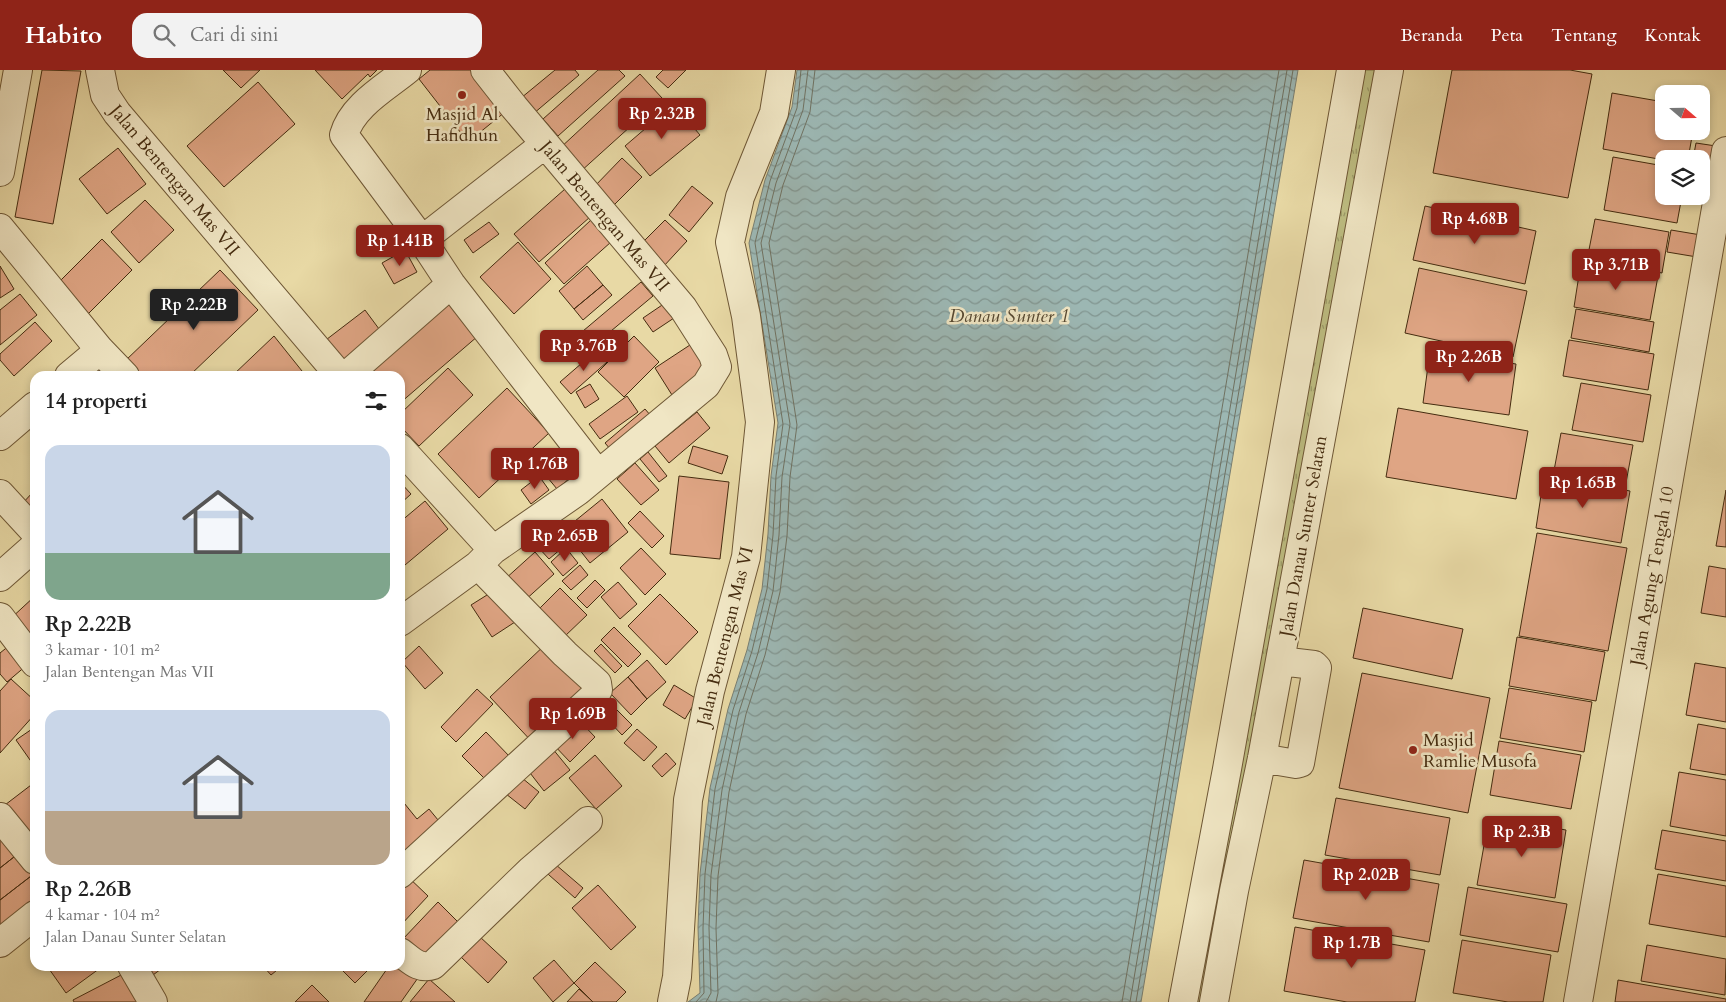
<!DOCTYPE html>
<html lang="id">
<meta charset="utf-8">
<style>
:root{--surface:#fff;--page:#f2f2f2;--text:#222;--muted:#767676;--accent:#8f2418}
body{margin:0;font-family:Cardo,serif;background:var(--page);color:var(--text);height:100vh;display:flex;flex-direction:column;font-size:19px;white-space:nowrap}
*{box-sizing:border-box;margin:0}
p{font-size:16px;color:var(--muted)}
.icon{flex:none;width:28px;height:28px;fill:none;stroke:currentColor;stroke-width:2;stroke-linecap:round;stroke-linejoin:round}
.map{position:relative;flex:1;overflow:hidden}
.details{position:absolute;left:30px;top:301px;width:375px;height:600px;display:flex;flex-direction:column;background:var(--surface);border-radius:15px;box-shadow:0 2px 8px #0003}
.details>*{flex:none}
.needle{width:32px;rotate:110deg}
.controls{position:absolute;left:1655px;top:15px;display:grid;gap:10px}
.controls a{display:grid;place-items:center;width:55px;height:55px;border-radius:10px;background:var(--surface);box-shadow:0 2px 8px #0003;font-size:25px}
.price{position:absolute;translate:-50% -42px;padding:0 11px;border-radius:5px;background:var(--accent);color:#fff;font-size:16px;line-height:32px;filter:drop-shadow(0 1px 2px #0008)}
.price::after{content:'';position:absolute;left:50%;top:30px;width:15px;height:11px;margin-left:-8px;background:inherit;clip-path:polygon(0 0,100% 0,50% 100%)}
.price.selected{background:#222;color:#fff}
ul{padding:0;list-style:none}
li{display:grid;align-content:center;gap:10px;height:265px;padding:0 15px}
li span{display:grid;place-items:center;height:155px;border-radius:15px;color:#555}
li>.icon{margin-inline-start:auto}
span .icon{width:90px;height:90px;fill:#fffc;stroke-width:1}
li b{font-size:21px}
h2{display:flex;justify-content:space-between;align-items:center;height:60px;padding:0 15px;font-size:21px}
header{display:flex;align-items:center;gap:30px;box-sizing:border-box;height:70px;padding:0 25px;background:var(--accent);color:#fff}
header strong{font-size:24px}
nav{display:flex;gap:28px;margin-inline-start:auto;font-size:18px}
.search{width:350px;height:45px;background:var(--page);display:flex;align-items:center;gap:12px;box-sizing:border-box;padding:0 18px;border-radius:15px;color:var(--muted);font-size:19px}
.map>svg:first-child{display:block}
</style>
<header>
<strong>Habito</strong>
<div class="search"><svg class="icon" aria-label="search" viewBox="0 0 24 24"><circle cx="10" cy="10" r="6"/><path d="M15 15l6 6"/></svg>Cari di sini</div>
<nav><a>Beranda</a><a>Peta</a><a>Tentang</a><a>Kontak</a></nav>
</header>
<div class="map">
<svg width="1726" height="932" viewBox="0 0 1726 932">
<defs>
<pattern id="grass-tufts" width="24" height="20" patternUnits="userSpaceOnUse" patternTransform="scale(1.25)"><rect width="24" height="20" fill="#bdbd81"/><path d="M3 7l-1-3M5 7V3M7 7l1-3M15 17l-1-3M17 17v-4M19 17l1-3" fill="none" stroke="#9b9a68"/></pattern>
<pattern id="water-waves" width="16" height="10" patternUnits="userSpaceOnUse" patternTransform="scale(1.25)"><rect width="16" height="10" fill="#9cb7b3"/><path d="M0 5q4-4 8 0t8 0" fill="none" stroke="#819590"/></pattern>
</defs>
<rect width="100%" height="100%" fill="#e8d9a5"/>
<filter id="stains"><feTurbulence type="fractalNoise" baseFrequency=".004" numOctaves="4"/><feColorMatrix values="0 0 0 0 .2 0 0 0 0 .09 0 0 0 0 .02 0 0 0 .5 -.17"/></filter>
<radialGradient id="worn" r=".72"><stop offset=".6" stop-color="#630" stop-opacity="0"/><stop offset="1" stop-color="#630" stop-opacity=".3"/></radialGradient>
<!-- grass -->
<path fill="url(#grass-tufts)" stroke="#817448" d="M1351 0H1389L1214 932H1183Z"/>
<!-- water -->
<path fill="url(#water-waves)" stroke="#797f72" d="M797 0H1298L1141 932H688L700 923 698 857 700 804 710 718 728 639 747 580 762 519 768 464 771 406 778 353 749 173 765 110 792 37Z"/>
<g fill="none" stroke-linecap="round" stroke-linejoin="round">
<!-- shore -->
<path stroke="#707262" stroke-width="1" d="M696 932 704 923 703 858 705 804 715 719 733 640 752 581 767 519 773 465 776 406 783 354 755 173 770 111 797 38 801 0
M706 932 711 923 709 858 711 805 722 720 739 642 758 583 773 521 779 465 782 407 790 354 761 173 776 113 803 40 808 0
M716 932 718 923 716 858 718 806 729 722 746 644 765 585 780 522 787 466 790 407 797 355 769 173 783 115 810 42 815 0
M1122 932 1279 0
M1130 932 1287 0
M1136 932 1293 0"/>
</g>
<!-- building -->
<path fill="#dfa584" stroke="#452c10" d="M42 0 81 1 53 154 15 147Z
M223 0H260L241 18Z
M315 0H377L370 7 368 4 342 29Z
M430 0H472L505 42 468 72 419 9Z
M555 0H575L579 5 533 44 521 28Z
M598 0H619L625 6 558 66 543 49Z
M663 0H686L668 18 656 7Z
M1452 0H1570L1592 4 1568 128 1433 103Z
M640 4 662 28 580 102 559 79Z
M258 12 295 54 224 117 187 76Z
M1612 23 1664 32V61H1693L1688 89 1664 90 1603 79Z
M674 34 700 65 650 106 625 76Z
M1696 73 1716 76 1711 104 1701 103V89H1693Z
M118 78 146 114 107 144 79 109Z
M1613 87 1664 96V126H1682L1677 153 1604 140Z
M622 88 642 107 611 138 592 119Z
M692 116 713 133 689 162 669 145Z
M565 119 590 147 539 192 514 164Z
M145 130 174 160 139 193 111 162Z
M1425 136 1536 161 1525 214 1413 190Z
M1595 149 1669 162 1662 203 1587 190Z
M591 150 611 172 564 214 545 193Z
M665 150 687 171 663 197 640 175Z
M489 152 499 164 473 183 464 170Z
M1671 160 1701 165 1697 187 1667 182Z
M102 169 132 200 87 245 56 215Z
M518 172 551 209 514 244 480 207Z
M405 180 417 202 394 214 382 193Z
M1581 192 1658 206 1650 250 1574 237Z
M0 196 14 219 0 228Z
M587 196 603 215 574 239 559 221Z
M1419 198 1527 221 1513 287 1405 263Z
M220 200 258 240 189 306H140L125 291Z
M641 212 653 226 581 286 570 272Z
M603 215 612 225 583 250 574 239Z
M20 224 37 245 0 275V240Z
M446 228 478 266 400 333V306H353Z
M671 229 680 244 653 262 643 248Z
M1576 239 1654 252 1649 282 1571 268Z
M365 240 385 267 338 303 318 276Z
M35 252 52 271 14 306 0 290V284Z
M274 266 306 306H232Z
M634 266 659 292 624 327 598 302Z
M1569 270 1654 284 1648 320 1563 306Z
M693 273 710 300 672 325 655 298Z
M597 280 607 292 571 324 560 312Z
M1430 281 1516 294 1509 345 1423 333Z
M448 298 473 325 419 376 400 356V344Z
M1581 313 1651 325 1643 372 1572 360Z
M590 314 599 329 585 338 576 322Z
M507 318 549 363 479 428 438 384Z
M627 326 638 342 600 369 589 354Z
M1398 338 1528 361 1516 429 1386 407Z
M645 339 657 353 617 387 605 373Z
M697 342 710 358 669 393 655 376Z
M1561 363 1633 375 1625 418 1553 406Z
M693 376 728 386 722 404 688 393Z
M568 381 582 398 557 419 543 402Z
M648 382 667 406 659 412 640 389Z
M635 393 659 420 641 435 617 409Z
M539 406 549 420 531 434 521 420Z
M679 406 729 412 720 489 670 484Z
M1544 406 1630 421 1621 473 1536 458Z
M400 412 411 424 400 434Z
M1726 420V477L1716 476Z
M34 421 35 422V451L20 436Z
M602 429 628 462 590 493 564 460Z
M425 431 448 459 405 495 400 488V452Z
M640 441 664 466 652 478 628 453Z
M556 459 568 473 549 489 537 476Z
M1537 463 1627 478 1608 581 1519 566Z
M566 478 578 493 563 506 551 492Z
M641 478 666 504 645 525 620 498Z
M535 482 554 504 523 532 504 510Z
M580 495 588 505 571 520 562 511Z
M1709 496 1726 499V547L1701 543Z
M595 510 605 520 587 538 577 528Z
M618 512 637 534 620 549 601 527Z
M560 518 587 545 564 567 537 541Z
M495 520 515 552 492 567 471 535Z
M660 524 698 562 666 595 628 556Z
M35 526V578L9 550Z
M1363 538 1463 559 1452 609 1353 588Z
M614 557 641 584 628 597 601 570Z
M1517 567 1605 582 1596 631 1509 616Z
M548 572 593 620 535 675 490 627Z
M601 574 622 596 615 603 594 581Z
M10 575 27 595 7 612 0 604V583Z
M419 576 443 603 425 619 402 592Z
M647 590 666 612 647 629 628 607Z
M1695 593 1726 598V652L1686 645Z
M1362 603 1490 628 1468 743 1339 718Z
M628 607 647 629 631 645 610 623Z
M11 609 35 631V644L0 683V621Z
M674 615 697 629 685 649 663 635Z
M1509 618 1592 632 1584 682 1500 668Z
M477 619 493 634 456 672 441 657Z
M600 623 632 655 622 665 591 632Z
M577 648 595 667 570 692 552 673Z
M1698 654 1726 659V705L1690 699Z
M35 657V697L16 670Z
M637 659 657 677 644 691 624 673Z
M486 662 511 688 488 712 462 686Z
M1499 671 1581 685 1571 739 1490 725Z
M552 678 570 700 544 721 527 699Z
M666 683 676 694 662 707 652 696Z
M595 685 622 716 596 739 569 708Z
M1679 702 1726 710V766L1670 756Z
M516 703 539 722 525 739 501 720Z
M35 712V780L1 738Z
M400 728 417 749 429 739 443 756 400 796Z
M1336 728 1450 748 1440 805 1325 785Z
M1489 747 1566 760 1555 828 1477 815Z
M0 759 19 783 0 798Z
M1662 760 1726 771V811L1655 799Z
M19 783 35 803 0 830V798Z
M548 788 583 818 575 828 540 797Z
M1304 790 1439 814 1429 872 1293 848Z
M35 803V838L0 863V830Z
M405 804 428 826 400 856V809Z
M1658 804 1726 816V867L1649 854Z
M598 815 636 857 611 880 572 838Z
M1468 817 1567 834 1558 882 1460 865Z
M438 832 461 855 426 892 402 870Z
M1295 857 1425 880 1415 932H1347L1284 921Z
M479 866 507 892 488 913 460 886Z
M1462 870 1551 885 1543 932H1508L1453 923Z
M1647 875 1726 889 1725 925 1641 911Z
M554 890 574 913 553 932 533 908Z
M595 892 626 922 616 932H593L574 913Z
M47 896H103L66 923Z
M140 896H165L149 908Z
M263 896H282L271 905Z
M345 896H372L355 913 342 900Z
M389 896H400L420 905 401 932H364Z
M125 903 140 932H74L73 930Z
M429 909 455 932H410Z
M1618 910 1726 929V932H1615Z
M312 915 329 932H295Z
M579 919 593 932H567Z"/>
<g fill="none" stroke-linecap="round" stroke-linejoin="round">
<!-- minor casing -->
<g stroke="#6e5735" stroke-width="30">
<path id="minor" d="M100 0 105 25 117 43 340 306
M407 0C385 18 352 36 344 65L422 170 451 214 598 404
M0 102 18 0
M0 158 100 280 125 306
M422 170 545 74
M69 306 100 280
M346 306 451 214
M0 366 35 336
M400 378 493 480
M0 424 35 462
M0 507 35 476
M0 547 35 593
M400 552 478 495 493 480 578 421 706 315 717 297 713 285 683 238 514 37 485 0
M1262 688 1296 694 1300 693 1317 598 1314 595 1280 591
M0 747 35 790
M400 804 593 627 598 620 597 613 565 584 478 495
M0 873 35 845
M400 882C411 890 419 900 433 895L531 800 588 751
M132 896 153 932
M672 932 677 907 688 730 710 621 746 487 760 352 746 246 730 172 740 127 774 43 781 0
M1183 932 1227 699 1351 0
M1214 932 1234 821 1262 688 1389 0
M1578 932 1726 81"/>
</g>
<!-- minor -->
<use href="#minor" stroke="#f0e6c4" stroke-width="28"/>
</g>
<!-- markers -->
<g fill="#8f2418" stroke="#f0e6c4" stroke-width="2">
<circle cx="462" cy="25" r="5"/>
<circle cx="1413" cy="680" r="5"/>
</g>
<g text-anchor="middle" stroke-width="5" stroke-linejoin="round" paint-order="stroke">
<!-- poi labels -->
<g font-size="18" fill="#452c10" stroke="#f0e6c4">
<text x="462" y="50">Masjid Al<tspan x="462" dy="21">Hafidhun</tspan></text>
<text x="1423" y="676" text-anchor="start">Masjid<tspan x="1423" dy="21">Ramlie Musofa</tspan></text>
</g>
<!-- street labels -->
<g font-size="18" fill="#452c10" stroke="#f0e6c4">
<text transform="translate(175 110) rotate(50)" y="6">Jalan Bentengan Mas VII</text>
<text transform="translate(605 146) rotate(50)" y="6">Jalan Bentengan Mas VII</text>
<text transform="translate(1303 466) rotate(-80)" y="6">Jalan Danau Sunter Selatan</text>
<text transform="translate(1652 506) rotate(-80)" y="6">Jalan Agung Tengah 10</text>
<text transform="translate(725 566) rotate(-76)" y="6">Jalan Bentengan Mas VI</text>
</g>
<!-- water labels -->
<g font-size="19" font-style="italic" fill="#564831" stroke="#f0e6c4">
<text x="1009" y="252">Danau Sunter 1</text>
</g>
</g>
<rect width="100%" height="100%" filter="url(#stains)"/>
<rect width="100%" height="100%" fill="url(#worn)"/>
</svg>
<div class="controls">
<a><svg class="needle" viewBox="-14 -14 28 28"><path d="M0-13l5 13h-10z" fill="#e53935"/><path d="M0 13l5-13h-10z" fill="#767676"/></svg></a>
<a><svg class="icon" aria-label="layers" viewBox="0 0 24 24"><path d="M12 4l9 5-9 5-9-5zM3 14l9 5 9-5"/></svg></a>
</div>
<b class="price" style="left:662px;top:70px">Rp 2.32B</b>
<b class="price" style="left:1475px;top:175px">Rp 4.68B</b>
<b class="price" style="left:400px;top:197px">Rp 1.41B</b>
<b class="price" style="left:1616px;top:221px">Rp 3.71B</b>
<b class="price selected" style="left:194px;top:261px">Rp 2.22B</b>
<b class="price" style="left:584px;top:302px">Rp 3.76B</b>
<b class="price" style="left:1469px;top:313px">Rp 2.26B</b>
<b class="price" style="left:535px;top:420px">Rp 1.76B</b>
<b class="price" style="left:1583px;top:439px">Rp 1.65B</b>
<b class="price" style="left:565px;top:492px">Rp 2.65B</b>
<b class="price" style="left:573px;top:670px">Rp 1.69B</b>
<b class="price" style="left:1522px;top:788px">Rp 2.3B</b>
<b class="price" style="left:1366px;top:831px">Rp 2.02B</b>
<b class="price" style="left:1352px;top:899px">Rp 1.7B</b>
<section class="details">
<h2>14 properti<svg class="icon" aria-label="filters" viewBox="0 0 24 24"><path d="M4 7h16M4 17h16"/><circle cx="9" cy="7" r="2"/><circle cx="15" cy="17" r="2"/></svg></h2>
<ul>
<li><span style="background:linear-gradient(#c9d6e8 70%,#7fa58c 0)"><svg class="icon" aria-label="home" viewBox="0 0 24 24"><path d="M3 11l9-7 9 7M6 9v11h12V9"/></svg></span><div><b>Rp 2.22B</b><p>3 kamar · 101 m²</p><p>Jalan Bentengan Mas VII</p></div></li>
<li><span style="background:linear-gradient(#c9d6e8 65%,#b9a48a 0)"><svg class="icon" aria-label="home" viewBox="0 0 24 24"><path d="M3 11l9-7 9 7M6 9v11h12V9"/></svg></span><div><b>Rp 2.26B</b><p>4 kamar · 104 m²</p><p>Jalan Danau Sunter Selatan</p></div></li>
</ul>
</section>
</div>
